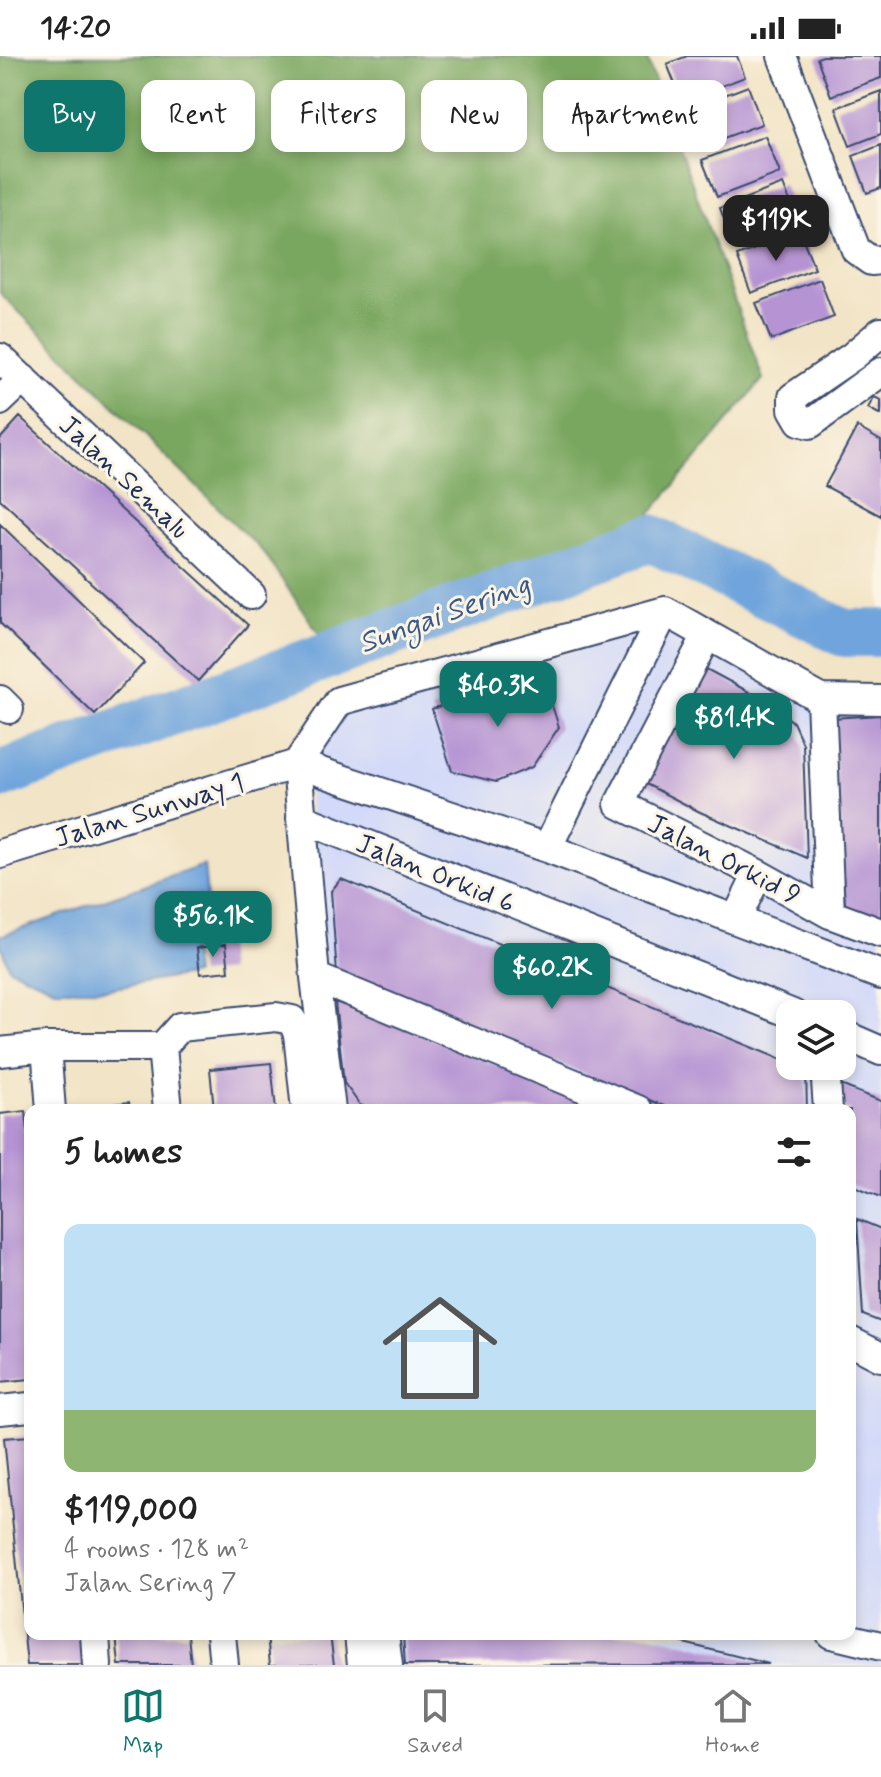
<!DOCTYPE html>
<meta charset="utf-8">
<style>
:root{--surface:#fff;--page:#f2f2f2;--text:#222;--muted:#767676;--line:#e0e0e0;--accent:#0f766e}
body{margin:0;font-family:Mynerve,sans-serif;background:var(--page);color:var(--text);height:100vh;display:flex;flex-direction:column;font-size:30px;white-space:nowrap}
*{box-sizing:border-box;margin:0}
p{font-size:26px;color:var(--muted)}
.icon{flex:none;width:44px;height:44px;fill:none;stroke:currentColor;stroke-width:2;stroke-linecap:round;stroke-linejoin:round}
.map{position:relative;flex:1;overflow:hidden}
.panel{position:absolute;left:24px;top:1048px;width:832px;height:536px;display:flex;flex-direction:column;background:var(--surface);border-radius:16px;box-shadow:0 4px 12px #0003}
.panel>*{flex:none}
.banner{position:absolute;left:24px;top:24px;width:834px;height:72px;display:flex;gap:16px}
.tools{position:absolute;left:776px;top:944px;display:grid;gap:16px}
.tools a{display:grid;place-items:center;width:80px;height:80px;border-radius:16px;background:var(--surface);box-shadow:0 4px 12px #0003;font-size:40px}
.price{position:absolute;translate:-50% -68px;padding:0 18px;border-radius:16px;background:var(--accent);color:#fff;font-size:26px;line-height:52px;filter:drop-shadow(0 2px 4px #0008)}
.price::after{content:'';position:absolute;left:50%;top:48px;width:24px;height:18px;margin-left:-12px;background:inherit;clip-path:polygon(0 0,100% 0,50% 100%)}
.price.active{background:#222;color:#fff}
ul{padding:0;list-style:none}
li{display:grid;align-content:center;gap:16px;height:424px;padding:0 40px}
li span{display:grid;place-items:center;height:248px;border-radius:16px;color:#555}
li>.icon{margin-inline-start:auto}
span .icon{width:144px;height:144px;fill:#fffc;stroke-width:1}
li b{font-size:34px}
h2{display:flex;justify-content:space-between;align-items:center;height:96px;padding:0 40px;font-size:34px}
.pill{padding:0 28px;border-radius:16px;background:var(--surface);box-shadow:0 4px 12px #0003;font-size:28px;line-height:72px}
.pill.active{background:var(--accent);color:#fff}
.status{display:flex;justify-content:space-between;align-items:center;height:56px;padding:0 40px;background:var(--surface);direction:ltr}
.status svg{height:22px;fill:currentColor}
.menu{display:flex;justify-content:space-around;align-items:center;height:112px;border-top:2px solid var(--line);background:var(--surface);font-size:22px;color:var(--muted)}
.menu a{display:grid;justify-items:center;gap:4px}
.menu .active{color:var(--accent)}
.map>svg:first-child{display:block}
</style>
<div class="status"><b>14:20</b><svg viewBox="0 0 49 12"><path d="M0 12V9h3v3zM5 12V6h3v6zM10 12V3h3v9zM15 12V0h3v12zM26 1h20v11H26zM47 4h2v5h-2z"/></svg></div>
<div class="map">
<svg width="881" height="1609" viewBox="0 0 881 1609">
<rect width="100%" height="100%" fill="#fcf5e5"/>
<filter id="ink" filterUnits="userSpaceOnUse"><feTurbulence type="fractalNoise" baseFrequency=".0125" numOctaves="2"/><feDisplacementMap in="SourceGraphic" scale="16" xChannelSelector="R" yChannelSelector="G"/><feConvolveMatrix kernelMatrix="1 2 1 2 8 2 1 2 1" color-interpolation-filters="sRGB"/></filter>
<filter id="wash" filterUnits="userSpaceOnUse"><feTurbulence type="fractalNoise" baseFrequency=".006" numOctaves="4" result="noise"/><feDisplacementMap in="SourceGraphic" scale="32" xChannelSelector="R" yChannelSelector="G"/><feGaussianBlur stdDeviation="1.8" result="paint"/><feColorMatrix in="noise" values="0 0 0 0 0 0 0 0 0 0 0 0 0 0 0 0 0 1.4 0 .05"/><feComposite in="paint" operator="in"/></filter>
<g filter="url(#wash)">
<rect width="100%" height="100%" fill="#f2e4c6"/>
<!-- built -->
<path fill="#d2d9f9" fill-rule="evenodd" d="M667 570 881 654V1609H398L394 1578H850V1054H341L308 729 314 704 344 657ZM790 958H842V1010H790Z"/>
<!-- forest -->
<path fill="#7aa760" stroke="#4a6b5f" stroke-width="2" d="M0 0H646L763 323 641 469 326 588 263 496 0 237Z"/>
<!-- water -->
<path fill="#6fa4dc" stroke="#456a9d" stroke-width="2" d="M204 809 211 883 191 888 195 918 108 933H55L9 912 0 888V880Z"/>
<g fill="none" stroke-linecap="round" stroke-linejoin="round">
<!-- river -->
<path stroke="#6fa4dc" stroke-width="48" d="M0 719 651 482 844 577H881"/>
</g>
<g id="blocks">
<!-- building -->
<path fill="#b694d4" d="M687 0H737L745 21 682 45 667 8Z
M823 0H881V22L831 40 817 2Z
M748 30 762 68 699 91 685 54Z
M881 35V78L850 90 836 52Z
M765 80 780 117 717 141 702 104Z
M881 89V132L867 137 853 100Z
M783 128 798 166 734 190 720 152Z
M800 176 815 213 751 237 737 200Z
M820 223 834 261 771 284 756 247Z
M874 341 881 344V359L868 352Z
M20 361 248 569 198 625 0 443V383Z
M857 371 881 385V460L825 430Z
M0 468 144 607 95 659 0 567Z
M697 608 773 649 793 666 803 688 807 802 700 756 640 725Z
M541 616 559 671 532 711 496 726 452 715 432 653Z
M881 659V864L845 848 832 662Z
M341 823 785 1005 790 1007V1010L806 1014 807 1054H674L337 918 331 835Z
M226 888 229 915 200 918 197 892Z
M335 946 403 971 605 1054H372L360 1049 344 1027Z
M271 1007 276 1054H214L210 1013Z
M838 1028 881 1045V1141L850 1128V1054H839Z
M129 1046 130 1054H79L78 1052Z
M26 1055 30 1097V1323L0 1326V1058Z
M857 1163 881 1173V1266L863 1259Z
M30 1380V1578H84L87 1609H27L4 1382Z
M116 1578H188L191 1609H119Z
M267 1578H330L334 1609H270Z
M403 1578H647L769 1608 405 1609Z"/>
</g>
</g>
<g filter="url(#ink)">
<use href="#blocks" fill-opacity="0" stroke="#3b4a6e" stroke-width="2"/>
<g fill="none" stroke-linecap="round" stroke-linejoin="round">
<!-- minor casing -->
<g stroke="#3b4a6e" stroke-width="32">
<path id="minor" d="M782 0 856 194 871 205 881 204
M881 276 853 300 793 341V353L800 365 810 368 881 316
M0 302 251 539
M0 345 23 323
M707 579 619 748 758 818 830 858 881 877
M821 643 830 858
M0 644 9 653
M297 708 339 645 665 555 821 643 881 644
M297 708 547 792 881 919
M297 708 315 921 331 1054
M301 762 793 958
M547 792 665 555
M0 798 297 708
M736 863 758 818
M315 921 638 1054
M842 978 881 995
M46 991 51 1054
M162 991 180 971 276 961 292 964 298 978 306 1054
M162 991 168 1054
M0 996 46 991H162
M825 1010 828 1054
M850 1285 881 1301
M0 1354 30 1351
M95 1578 97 1609
M221 1578 224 1609
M359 1578 362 1609
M384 1578 388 1609
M831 1578 881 1590"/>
</g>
<!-- minor -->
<use href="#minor" stroke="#fff" stroke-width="28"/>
</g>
</g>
<g text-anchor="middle" stroke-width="6" stroke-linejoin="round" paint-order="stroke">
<!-- street labels -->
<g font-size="28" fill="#1b2f5e" stroke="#fcf5e5">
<text transform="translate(125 420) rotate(43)" y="10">Jalan Semalu</text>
<text transform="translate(149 753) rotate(-17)" y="10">Jalan Sunway 1</text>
<text transform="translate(725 802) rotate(27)" y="10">Jalan Orkid 9</text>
<text transform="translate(436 816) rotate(22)" y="10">Jalan Orkid 6</text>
</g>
<!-- water labels -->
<g font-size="30" font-style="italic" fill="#38588a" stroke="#fcf5e5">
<text transform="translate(444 557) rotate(-20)" y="10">Sungai Sering</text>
</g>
</g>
</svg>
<div class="tools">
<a><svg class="icon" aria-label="layers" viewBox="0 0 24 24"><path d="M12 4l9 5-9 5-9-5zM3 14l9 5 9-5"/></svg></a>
</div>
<b class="price active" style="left:776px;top:207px">$119K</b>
<b class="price" style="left:498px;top:673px">$40.3K</b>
<b class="price" style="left:734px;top:705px">$81.4K</b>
<b class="price" style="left:213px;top:903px">$56.1K</b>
<b class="price" style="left:552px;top:955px">$60.2K</b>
<div class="banner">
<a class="pill active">Buy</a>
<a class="pill">Rent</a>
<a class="pill">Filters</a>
<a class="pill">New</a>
<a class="pill">Apartment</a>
</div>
<section class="panel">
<h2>5 homes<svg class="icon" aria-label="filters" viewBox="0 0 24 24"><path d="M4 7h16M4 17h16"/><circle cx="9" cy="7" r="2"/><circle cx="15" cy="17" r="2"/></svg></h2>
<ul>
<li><span style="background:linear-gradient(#bfe0f5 75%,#8fb573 0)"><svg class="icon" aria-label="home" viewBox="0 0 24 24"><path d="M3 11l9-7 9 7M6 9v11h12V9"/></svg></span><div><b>$119,000</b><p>4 rooms · 128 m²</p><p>Jalan Sering 7</p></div></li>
</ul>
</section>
</div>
<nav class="menu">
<a class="active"><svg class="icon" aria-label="map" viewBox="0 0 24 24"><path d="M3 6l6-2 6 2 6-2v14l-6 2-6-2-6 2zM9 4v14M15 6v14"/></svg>Map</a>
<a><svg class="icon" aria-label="saved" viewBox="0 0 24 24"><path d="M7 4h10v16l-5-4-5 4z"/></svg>Saved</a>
<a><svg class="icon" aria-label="home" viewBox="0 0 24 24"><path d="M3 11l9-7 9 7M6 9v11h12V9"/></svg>Home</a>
</nav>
